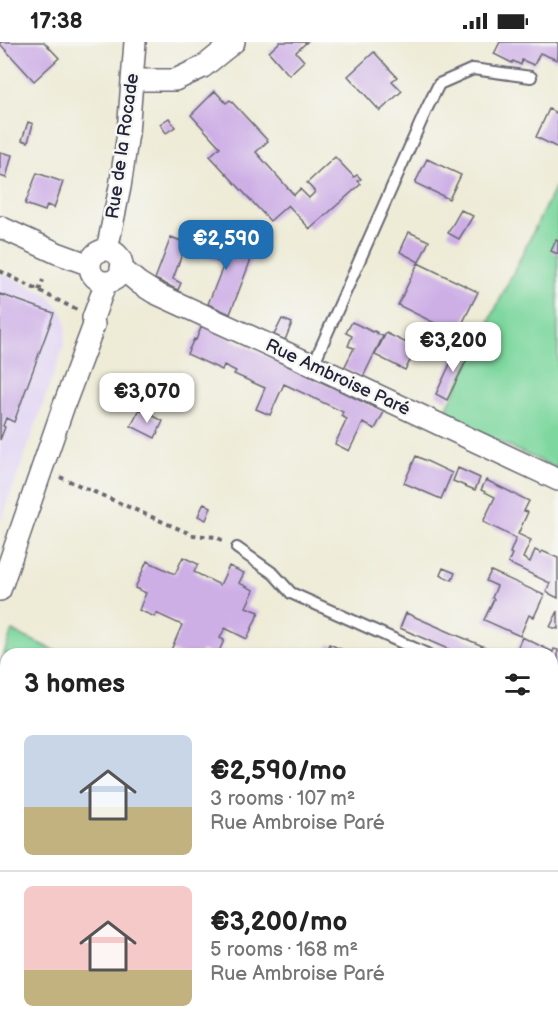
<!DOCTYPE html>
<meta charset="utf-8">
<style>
:root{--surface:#fff;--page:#f2f2f2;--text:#222;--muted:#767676;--line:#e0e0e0;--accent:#1f6fb2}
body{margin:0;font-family:"Balsamiq Sans",sans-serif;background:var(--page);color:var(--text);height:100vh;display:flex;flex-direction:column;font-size:22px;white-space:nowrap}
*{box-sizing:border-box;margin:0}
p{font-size:20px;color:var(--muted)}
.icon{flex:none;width:33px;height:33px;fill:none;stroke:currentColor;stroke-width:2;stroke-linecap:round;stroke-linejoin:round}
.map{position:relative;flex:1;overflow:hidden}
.details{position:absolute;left:0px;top:606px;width:558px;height:386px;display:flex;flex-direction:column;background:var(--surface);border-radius:18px 18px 0 0;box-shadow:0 2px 4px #0004}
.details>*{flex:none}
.price{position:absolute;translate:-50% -51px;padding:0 14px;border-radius:12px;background:#fff;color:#222;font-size:20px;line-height:39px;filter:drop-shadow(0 2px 3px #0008)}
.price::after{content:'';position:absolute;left:50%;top:36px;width:18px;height:14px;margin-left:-9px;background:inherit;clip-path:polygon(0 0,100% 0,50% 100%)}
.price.current{background:var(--accent);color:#fff}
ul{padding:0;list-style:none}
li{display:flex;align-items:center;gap:18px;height:150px;padding:0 24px}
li+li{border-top:2px solid var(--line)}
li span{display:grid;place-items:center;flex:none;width:168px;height:120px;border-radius:9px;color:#555}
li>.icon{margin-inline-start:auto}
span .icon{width:72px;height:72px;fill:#fffc;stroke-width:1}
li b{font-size:26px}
h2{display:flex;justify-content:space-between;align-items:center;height:72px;padding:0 24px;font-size:26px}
.status{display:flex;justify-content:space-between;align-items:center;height:42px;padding:0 30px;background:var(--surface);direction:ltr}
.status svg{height:16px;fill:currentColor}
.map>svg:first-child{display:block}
</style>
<div class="status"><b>17:38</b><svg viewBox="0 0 49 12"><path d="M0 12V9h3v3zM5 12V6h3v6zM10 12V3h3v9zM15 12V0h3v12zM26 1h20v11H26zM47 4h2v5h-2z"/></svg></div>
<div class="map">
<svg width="558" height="991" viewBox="0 0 558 991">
<rect width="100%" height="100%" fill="#f6f6f2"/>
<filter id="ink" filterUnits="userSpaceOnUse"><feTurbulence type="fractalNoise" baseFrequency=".0167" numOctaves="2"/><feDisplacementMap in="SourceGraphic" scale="12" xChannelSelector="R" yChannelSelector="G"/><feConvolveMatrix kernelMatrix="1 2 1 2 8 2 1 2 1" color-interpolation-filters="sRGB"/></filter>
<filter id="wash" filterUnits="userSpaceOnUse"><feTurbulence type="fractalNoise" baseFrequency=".008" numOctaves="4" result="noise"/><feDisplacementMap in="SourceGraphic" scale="24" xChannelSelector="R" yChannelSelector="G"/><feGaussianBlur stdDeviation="1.35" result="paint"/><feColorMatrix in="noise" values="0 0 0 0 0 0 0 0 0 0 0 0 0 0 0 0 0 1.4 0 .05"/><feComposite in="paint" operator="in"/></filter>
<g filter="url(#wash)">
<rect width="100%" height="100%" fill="#eeebd7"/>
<!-- built -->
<path fill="#e1d4f4" d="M0 230 49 254 61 268 65 276 66 287 64 304 0 482Z"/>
<!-- green -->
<path fill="#7dd79e" stroke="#507c6c" stroke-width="1.5" d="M558 139V427L443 374Z
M12 589 62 612H6V885L0 872V623Z
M0 961 6 970V986H20L25 991H0Z
M76 986H445L443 991H83Z"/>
<g id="blocks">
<!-- building -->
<path fill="#cdafe6" d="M0 0H44L59 16 34 39 0 2Z
M280 0H307L296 10 304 19 289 33 269 10Z
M500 0H556L558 1V15L557 18 540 11 534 23 522 18 521 23 513 19 512 21 494 12Z
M374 10 397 35 392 39 402 49 380 69 348 34Z
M215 49 226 61 230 58 268 99 256 110 294 153 300 147 309 156 315 150 307 141 335 115 354 135 357 133 361 137 358 139 361 142 310 187 288 163 270 179 210 114 220 105 191 73Z
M549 67 558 72V106L536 95Z
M169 76 175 85 166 91 160 82Z
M28 80 33 82 28 100 22 98Z
M0 110 12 113 6 136 0 134Z
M427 117 461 133 449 157 415 141Z
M37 131 63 140 54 166 47 163 45 169 25 162Z
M461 168 473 174 459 197 448 191Z
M409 190 429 199 419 220 400 210Z
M202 192 253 212 230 272 208 262 224 222 195 210Z
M171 195 186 201 173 237 181 241 178 248 155 237Z
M556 198 558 199V212L551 209Z
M418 221 478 250 457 292 398 263Z
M0 252 54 271 14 380 6 376 3 384 5 385 0 398Z
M282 277 292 281 285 298 274 293Z
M352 280 373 290 374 289 378 291 377 292 383 294 363 335 344 326 354 306 348 304 352 294 346 291Z
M202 283 384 370 375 387 363 381 349 409 335 402 347 377 341 374 343 370 284 342 270 373 256 367 265 346 234 332 236 329 224 323 222 328 187 312 194 297 196 298Z
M386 291 417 306 405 328 375 313Z
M458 305 470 311 447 358 436 352Z
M140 367 163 379 155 396 131 384Z
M416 414 452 431 441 457 404 441Z
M458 426 480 436 475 448 453 439Z
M486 438 529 459 524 469 528 470 518 492 531 498 523 516 530 520 535 508 541 511 542 509 558 516V556L546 550 550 541 508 521 512 512 510 511 516 496 483 480 495 455 481 448Z
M204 461 211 465 206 478 198 474Z
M183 515 198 522 194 530 220 543 229 524 244 531 239 541 254 548 246 565 259 570 247 597 225 586 220 596 224 598 218 612H210L202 608 200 612H180L171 608 182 583 156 571 155 575 139 568 146 551 135 546 147 519 175 532Z
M443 526 455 531 452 538 440 533Z
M491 529 544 553 534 575 529 573 520 594 484 578 494 557 492 556 497 544 486 539Z
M558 569V587L550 585Z
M406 571 454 592 502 612H459L400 586Z
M522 595 553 610 554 607 558 608V645L552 643V612H515Z
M329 602 343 608 341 612H324Z
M552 675 558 677V710L552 708Z
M555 733 558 734V751L557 750 553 771H552V736Z
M555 786 558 787V799L552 798Z
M552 842 558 845V866L552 863Z
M555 929 558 930V955L553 973 552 939Z
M513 986H549L547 991H511Z"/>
</g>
</g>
<g filter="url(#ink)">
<use href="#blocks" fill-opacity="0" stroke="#696872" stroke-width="1.5"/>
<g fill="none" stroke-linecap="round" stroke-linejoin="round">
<!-- service casing -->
<g stroke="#696872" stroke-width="14">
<path id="service" d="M313 323 427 66 439 42 473 27 531 35
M237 506 274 532 291 551 427 612
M552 829 558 831"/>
</g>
<!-- minor casing -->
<g stroke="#696872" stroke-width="24">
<path id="minor" d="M132 38H175L203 25 234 0
M0 185 57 211 90 223
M107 208 120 145 128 91 135 0
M90 224a16 16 0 1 1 32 0a16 16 0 1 1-32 0Z
M121 226 139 241 155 251 313 323 558 438
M0 548 64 363 94 283 93 276 106 240
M0 930 6 939
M43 986 49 991"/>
</g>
<!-- path -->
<path stroke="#696872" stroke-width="4" stroke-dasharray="4.5 4.5" stroke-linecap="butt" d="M0 229 77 268
M39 249 43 238
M60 435 193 493 216 495 225 500"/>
<!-- service -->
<use href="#service" stroke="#fff" stroke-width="10"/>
<!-- minor -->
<use href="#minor" stroke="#fff" stroke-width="21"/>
</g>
</g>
<g text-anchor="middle" stroke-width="5" stroke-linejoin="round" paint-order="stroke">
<!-- street labels -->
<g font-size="18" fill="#22223b" stroke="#f6f6f2">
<text transform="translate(122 104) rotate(-82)" y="6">Rue de la Rocade</text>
<text transform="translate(338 335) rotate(25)" y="6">Rue Ambroise Paré</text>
</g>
</g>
</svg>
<b class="price current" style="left:226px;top:229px">€2,590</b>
<b class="price" style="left:453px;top:331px">€3,200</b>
<b class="price" style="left:147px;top:382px">€3,070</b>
<section class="details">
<h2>3 homes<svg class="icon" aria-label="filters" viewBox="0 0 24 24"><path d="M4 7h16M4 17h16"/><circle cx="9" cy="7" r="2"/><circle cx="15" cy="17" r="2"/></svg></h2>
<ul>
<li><span style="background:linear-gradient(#c9d6e8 60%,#c2b280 0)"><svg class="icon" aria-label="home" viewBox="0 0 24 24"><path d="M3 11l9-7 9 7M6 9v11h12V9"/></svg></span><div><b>€2,590/mo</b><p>3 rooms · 107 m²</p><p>Rue Ambroise Paré</p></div></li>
<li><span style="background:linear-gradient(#f6c9c9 70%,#c2b280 0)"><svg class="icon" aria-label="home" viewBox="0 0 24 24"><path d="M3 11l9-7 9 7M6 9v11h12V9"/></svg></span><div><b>€3,200/mo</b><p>5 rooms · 168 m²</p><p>Rue Ambroise Paré</p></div></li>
</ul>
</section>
</div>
